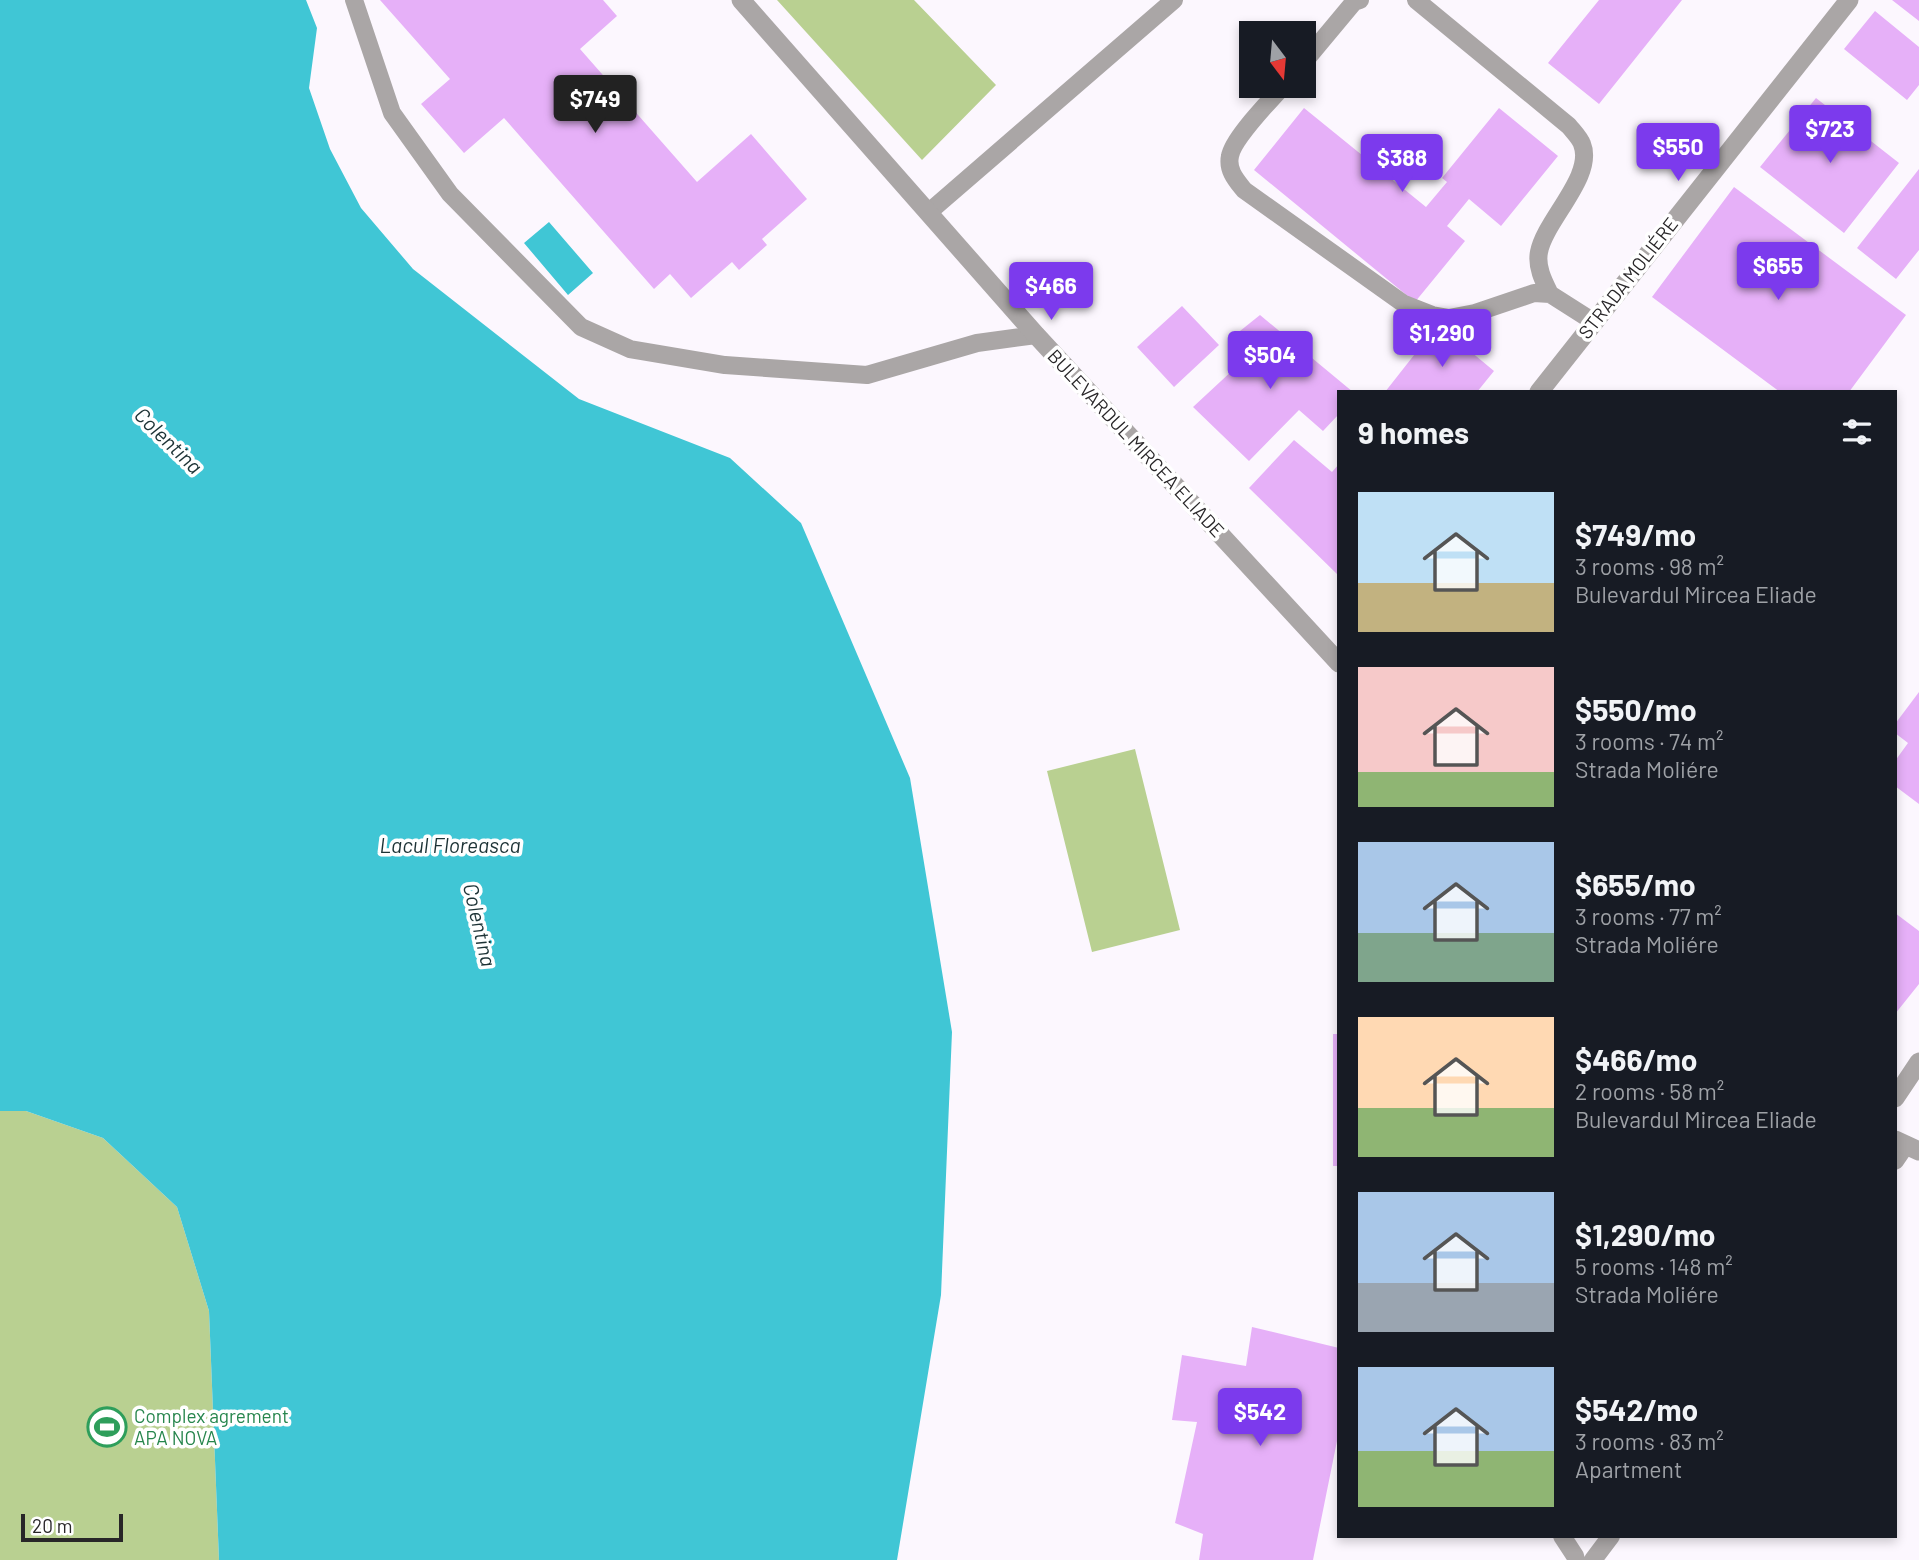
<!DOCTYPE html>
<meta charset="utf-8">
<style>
:root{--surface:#171b24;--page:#242831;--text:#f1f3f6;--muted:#9ea1a6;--accent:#7c3aed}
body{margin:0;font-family:Barlow,sans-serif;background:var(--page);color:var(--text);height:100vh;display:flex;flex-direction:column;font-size:26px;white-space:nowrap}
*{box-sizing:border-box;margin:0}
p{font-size:23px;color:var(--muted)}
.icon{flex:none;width:38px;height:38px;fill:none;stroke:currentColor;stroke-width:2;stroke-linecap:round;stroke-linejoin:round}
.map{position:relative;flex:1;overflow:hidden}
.side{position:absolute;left:1337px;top:390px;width:560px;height:1148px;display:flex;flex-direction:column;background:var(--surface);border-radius:0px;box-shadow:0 4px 10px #0003}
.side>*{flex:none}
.needle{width:46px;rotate:164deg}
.tools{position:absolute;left:1239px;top:21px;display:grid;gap:14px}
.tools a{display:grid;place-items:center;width:77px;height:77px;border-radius:0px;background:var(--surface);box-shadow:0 4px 10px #0003;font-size:35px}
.scale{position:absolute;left:21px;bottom:18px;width:102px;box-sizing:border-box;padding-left:7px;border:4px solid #282628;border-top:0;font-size:19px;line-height:24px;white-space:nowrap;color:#282628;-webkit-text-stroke:5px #fff;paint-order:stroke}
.price{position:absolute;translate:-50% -60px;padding:0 16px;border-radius:7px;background:var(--accent);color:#fff;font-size:23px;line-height:46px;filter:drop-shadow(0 2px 4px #0008)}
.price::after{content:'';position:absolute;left:50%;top:42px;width:21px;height:16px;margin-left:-10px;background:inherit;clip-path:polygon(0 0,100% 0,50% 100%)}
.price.selected{background:#222;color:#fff}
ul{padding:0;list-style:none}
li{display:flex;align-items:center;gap:21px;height:175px;padding:0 21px}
li span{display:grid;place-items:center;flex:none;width:196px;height:140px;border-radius:0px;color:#555}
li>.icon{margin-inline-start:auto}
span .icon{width:84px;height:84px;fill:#fffc;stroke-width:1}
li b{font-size:30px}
h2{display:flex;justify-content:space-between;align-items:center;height:84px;padding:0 21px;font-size:30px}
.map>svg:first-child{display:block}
</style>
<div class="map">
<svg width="1919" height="1560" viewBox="0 0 1919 1560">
<rect width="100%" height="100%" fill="#fcf7fe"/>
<!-- green -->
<path fill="#b9d091" d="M777 0H914L996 85 922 160Z
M1135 749 1180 930 1092 952 1047 771Z
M0 1111H26L103 1138 177 1207 209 1311 219 1560H0Z"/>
<!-- water -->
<path fill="#40c6d5" d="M0 0H306L317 28 309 88 330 149 361 208 413 269 579 399 730 458 801 523 910 778 952 1032 941 1295 897 1560H219L209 1311 177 1207 103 1138 26 1111H0Z
M549 222 593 273 568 295 524 243Z"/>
<!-- building -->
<path fill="#e6b0f8" d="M380 0H603L617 16 580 49 697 182 751 134 807 199 762 239 767 245 739 270 732 262 691 298 670 274 654 289 504 118 464 153 421 104 450 79Z
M1599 0H1682L1599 104 1548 63Z
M1892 0H1919V21Z
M1875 11 1919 47V85L1907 100 1844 49Z
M1816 98 1899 163 1844 233 1760 167Z
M1304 108 1426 207 1447 182 1442 178 1499 108 1558 156 1501 226 1469 199 1447 226 1465 241 1415 302 1254 170Z
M1919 169V250L1896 279 1857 248Z
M1734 187 1906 315 1849 392H1780L1652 297Z
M1182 306 1219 345 1174 387 1137 347Z
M1260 315 1353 392H1339V414L1323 431 1299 410 1249 461 1193 407 1248 356 1235 335Z
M1429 336 1458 341 1494 371 1477 392H1385Z
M1294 440 1332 472 1339 464V576L1249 488Z
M1919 692V804L1895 786V761L1908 743 1895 733V724Z
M1895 913 1919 931V984L1895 1014Z
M1333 1034H1339V1166H1333Z
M1252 1327 1339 1348V1431L1313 1560H1199L1203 1534 1175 1523 1197 1422 1172 1420 1182 1355 1246 1366Z"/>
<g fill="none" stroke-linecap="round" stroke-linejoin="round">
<!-- service -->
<path stroke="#aaa6a6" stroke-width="18" d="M354 0 392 113 450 194 581 327 630 349 725 365 867 375 977 343 1036 335
M1416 0 1569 126C1573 131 1580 138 1582 144 1595 176 1545 220 1539 252 1536 267 1544 282 1550 294
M1304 62 1354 2 1360 0
M1283 86C1270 101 1233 138 1230 156 1227 170 1236 180 1244 190L1404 304 1432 315 1449 318 1475 313 1534 293 1550 294 1594 322
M929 212 1174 0
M1895 1161 1906 1145
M1562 1536 1575 1556 1576 1560
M1593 1560 1611 1536"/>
<!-- minor -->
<path stroke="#aaa6a6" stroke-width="19" d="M1539 392 1849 0"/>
<!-- tertiary -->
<path stroke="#aaa6a6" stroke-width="19" d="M741 0 1036 335 1339 663
M1895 1098 1919 1062
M1895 1140 1919 1151"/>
</g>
<!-- icons -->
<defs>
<g id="stadium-ring" transform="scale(2.0125)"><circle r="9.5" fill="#fff" stroke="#2e9e5b" stroke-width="1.5"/><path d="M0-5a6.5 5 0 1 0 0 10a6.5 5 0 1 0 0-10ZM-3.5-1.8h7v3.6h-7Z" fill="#2e9e5b"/></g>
</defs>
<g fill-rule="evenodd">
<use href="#stadium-ring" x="107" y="1427"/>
</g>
<g text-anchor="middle" stroke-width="7" stroke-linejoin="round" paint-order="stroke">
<!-- street labels -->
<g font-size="19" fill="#282628" stroke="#fff">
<text transform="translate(1628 278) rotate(-52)" y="7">STRADA MOLIÉRE</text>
<text transform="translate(1136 443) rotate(47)" y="7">BULEVARDUL MIRCEA ELIADE</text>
</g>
<!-- leisure labels -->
<g font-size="19" fill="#27864d" stroke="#fff" text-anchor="start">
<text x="134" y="1423">Complex agrement<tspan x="134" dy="22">APA NOVA</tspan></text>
</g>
<!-- water labels -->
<g font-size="21" font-style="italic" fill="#1c3235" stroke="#fff">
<text transform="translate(168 441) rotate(44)" y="7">Colentina</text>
<text x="450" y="853">Lacul Floreasca</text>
<text transform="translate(479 925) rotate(77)" y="7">Colentina</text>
</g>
</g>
</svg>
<div class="tools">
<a><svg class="needle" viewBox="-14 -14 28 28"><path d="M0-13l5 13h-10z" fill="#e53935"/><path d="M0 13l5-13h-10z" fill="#9ea1a6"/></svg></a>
</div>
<div class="scale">20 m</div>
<b class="price selected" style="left:595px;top:135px">$749</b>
<b class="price" style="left:1830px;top:165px">$723</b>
<b class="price" style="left:1678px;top:183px">$550</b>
<b class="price" style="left:1402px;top:194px">$388</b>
<b class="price" style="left:1778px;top:302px">$655</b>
<b class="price" style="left:1051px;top:322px">$466</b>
<b class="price" style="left:1442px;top:369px">$1,290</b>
<b class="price" style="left:1270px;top:391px">$504</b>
<b class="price" style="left:1260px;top:1448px">$542</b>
<section class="side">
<h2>9 homes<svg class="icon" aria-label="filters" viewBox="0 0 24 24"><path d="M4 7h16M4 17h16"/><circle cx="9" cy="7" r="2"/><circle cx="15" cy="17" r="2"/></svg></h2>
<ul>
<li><span style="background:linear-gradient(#bfe0f5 65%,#c2b280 0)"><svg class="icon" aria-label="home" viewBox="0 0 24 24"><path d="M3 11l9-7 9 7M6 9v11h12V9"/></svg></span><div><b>$749/mo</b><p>3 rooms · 98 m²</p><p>Bulevardul Mircea Eliade</p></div></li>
<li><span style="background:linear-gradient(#f6c9c9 75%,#8fb573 0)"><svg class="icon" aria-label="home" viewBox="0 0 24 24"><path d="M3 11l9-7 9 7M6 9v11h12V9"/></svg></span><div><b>$550/mo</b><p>3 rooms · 74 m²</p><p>Strada Moliére</p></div></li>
<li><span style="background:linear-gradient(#a9c7e8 65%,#7fa58c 0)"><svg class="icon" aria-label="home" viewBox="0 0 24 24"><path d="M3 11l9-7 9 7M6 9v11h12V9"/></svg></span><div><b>$655/mo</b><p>3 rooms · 77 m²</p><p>Strada Moliére</p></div></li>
<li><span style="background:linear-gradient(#ffd9b3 65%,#8fb573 0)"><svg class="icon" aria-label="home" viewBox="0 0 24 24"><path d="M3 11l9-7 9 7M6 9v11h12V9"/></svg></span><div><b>$466/mo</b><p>2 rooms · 58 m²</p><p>Bulevardul Mircea Eliade</p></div></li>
<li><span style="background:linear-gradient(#a9c7e8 65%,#9aa5b1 0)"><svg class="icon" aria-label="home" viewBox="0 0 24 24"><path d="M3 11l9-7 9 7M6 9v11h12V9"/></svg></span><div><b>$1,290/mo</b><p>5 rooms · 148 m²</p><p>Strada Moliére</p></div></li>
<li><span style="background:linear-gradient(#a9c7e8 60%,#8fb573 0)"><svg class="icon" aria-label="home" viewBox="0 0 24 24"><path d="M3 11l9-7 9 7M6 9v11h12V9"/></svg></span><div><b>$542/mo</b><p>3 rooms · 83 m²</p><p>Apartment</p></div></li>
</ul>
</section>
</div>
